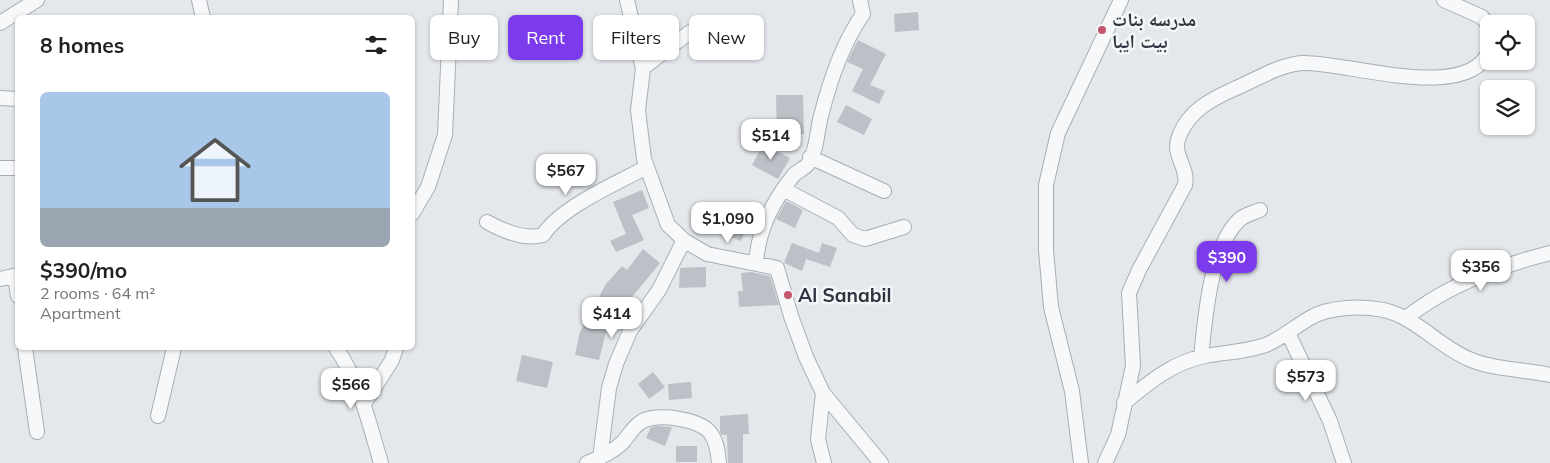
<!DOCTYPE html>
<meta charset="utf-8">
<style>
:root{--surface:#fff;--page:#f2f2f2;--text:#202124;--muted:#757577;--line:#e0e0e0;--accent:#7c3aed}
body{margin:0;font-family:Mulish,"Noto Naskh Arabic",sans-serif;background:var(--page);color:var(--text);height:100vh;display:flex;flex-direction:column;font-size:19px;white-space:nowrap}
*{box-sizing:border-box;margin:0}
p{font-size:16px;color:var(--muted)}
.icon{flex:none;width:28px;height:28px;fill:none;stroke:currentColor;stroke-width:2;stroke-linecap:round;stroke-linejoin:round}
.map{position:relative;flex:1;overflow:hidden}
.sheet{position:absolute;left:15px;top:15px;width:400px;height:335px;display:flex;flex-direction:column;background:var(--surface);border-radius:8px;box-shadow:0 1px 4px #0004}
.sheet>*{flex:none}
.top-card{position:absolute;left:430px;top:15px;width:475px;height:45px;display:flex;gap:10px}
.fabs{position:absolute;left:1480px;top:15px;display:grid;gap:10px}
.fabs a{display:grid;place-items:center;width:55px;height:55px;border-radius:8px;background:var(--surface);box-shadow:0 1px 4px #0004;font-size:25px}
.price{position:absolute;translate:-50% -42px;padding:0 11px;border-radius:10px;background:#fff;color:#222;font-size:16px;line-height:32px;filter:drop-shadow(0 1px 2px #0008)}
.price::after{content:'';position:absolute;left:50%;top:30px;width:15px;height:11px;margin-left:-8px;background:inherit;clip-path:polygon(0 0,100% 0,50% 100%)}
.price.current{background:var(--accent);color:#fff}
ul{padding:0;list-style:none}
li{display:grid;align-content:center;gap:10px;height:265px;padding:0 25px}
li+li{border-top:1px solid var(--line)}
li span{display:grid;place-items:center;height:155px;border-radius:8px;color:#555}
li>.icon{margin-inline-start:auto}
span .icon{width:90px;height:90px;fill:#fffc;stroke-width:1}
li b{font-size:21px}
h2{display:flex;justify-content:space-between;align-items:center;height:60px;padding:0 25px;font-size:21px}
.pill{padding:0 18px;border-radius:8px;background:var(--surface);box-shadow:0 1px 4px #0004;font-size:18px;line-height:45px}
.pill.current{background:var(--accent);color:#fff}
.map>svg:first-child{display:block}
</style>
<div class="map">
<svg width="1550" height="463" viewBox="0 0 1550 463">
<rect width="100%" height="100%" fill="#e4e7eb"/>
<!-- building -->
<path fill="#bcc1c7" d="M918 12 919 30 895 32 894 14Z
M858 40 886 54 870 85 885 91 879 104 852 91 863 69 847 62Z
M776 95H803L804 134 777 135Z
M846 105 872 119 864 135 837 122Z
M763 144 790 158 778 179 752 165Z
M642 190 649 208 632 215 644 240 616 252 610 241 626 234 613 202Z
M786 201 803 210 795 228 776 219Z
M728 210 750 219 741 241 719 232Z
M792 243 819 253 822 243 837 248 830 267 806 259 802 271 784 263Z
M643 249 660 263 628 302 609 334 606 332 599 360 575 355 580 332 606 284 622 266 627 270Z
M706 267V287L679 288 680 268Z
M751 272 770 276 779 305 739 307 738 291H743L741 273Z
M522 355 553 362 547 388 516 381Z
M653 372 665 387 649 399 638 384Z
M691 382 692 398 669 400 668 384Z
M748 414 749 434H743V463H728L727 435H722L720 432V416Z
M657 426 672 427 665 446 646 438 651 427Z
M676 446H697V462H676Z"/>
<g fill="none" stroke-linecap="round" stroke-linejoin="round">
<!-- minor casing -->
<g stroke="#a9aeb5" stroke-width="16">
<path id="minor" d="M199 0 203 18
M627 0 643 69 638 110 644 159 668 225 685 241 707 254 777 268 791 316 806 357 823 393 881 463
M1444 0 1482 17 1489 26
M0 23 37 0
M643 68 690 32 707 33
M0 98 18 99
M810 157 884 191
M0 168H18
M783 189 838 218 853 235 865 239 904 227
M412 214 428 187 445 135 451 0
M487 222C503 231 525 240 543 235 561 207 617 183 647 167
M756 263C758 231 773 201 793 176 797 171 804 169 808 164 817 152 817 130 821 116 830 80 842 44 863 14L860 0
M15 276 18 296
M0 279 18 275
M1406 318C1447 285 1499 266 1550 253
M1288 333 1330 421 1344 463
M25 348 37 432
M336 348C360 382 369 423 381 463
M1201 357C1205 319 1210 248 1239 220 1244 215 1253 213 1260 210
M823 393 818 439 824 463
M1124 403C1148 383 1173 362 1205 356 1226 352 1248 352 1268 344 1283 337 1296 326 1310 318 1330 306 1362 306 1384 310 1417 318 1438 346 1469 359 1494 370 1523 369 1550 375
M364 404 392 360 396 348
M158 416 174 348
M600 458 609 388 616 364 630 331 659 290 684 240
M587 463C600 458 614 451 623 442 629 435 634 426 641 422 655 412 702 419 711 434 717 442 718 453 719 463
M1081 463 1072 391 1051 307 1046 250V185L1058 133 1121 0
M1105 463 1118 435 1133 366 1129 293 1139 270 1185 185C1189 166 1170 155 1180 134 1190 110 1212 99 1234 89 1256 80 1278 65 1302 63 1344 61 1468 104 1489 51"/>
</g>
<!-- minor -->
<use href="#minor" stroke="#f7f8f9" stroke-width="14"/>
</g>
<!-- markers -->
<g fill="#c4556b" stroke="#f4f6f8" stroke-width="2">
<circle cx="1102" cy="30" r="5"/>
<circle cx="788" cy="295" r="5"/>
</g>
<g text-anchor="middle" stroke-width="5" stroke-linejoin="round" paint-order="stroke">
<!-- poi labels -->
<g font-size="19" font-weight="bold" fill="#2d3642" stroke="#f4f6f8" text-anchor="start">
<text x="1112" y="26">مدرسه بنات<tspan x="1112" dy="22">بيت ايبا</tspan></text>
<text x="798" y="302">Al Sanabil</text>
</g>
</g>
</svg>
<div class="fabs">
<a><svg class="icon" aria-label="locate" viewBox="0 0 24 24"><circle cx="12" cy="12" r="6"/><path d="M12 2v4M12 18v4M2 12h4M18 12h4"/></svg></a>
<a><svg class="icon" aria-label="layers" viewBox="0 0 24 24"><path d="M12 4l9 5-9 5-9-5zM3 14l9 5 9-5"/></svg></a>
</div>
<b class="price" style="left:771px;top:161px">$514</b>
<b class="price" style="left:566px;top:196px">$567</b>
<b class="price" style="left:728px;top:244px">$1,090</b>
<b class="price current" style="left:1227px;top:283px">$390</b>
<b class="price" style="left:1481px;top:292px">$356</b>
<b class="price" style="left:612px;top:339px">$414</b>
<b class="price" style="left:1306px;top:402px">$573</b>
<b class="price" style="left:351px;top:410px">$566</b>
<div class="top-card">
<a class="pill">Buy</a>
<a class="pill current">Rent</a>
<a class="pill">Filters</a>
<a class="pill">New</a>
</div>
<section class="sheet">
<h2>8 homes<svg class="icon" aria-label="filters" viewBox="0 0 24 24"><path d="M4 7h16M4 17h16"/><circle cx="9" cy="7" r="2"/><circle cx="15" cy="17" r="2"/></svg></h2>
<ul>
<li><span style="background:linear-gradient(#a9c7e8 75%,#9aa5b1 0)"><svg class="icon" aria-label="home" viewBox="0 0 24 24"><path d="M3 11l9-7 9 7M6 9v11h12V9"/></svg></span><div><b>$390/mo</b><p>2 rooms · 64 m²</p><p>Apartment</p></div></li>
</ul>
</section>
</div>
